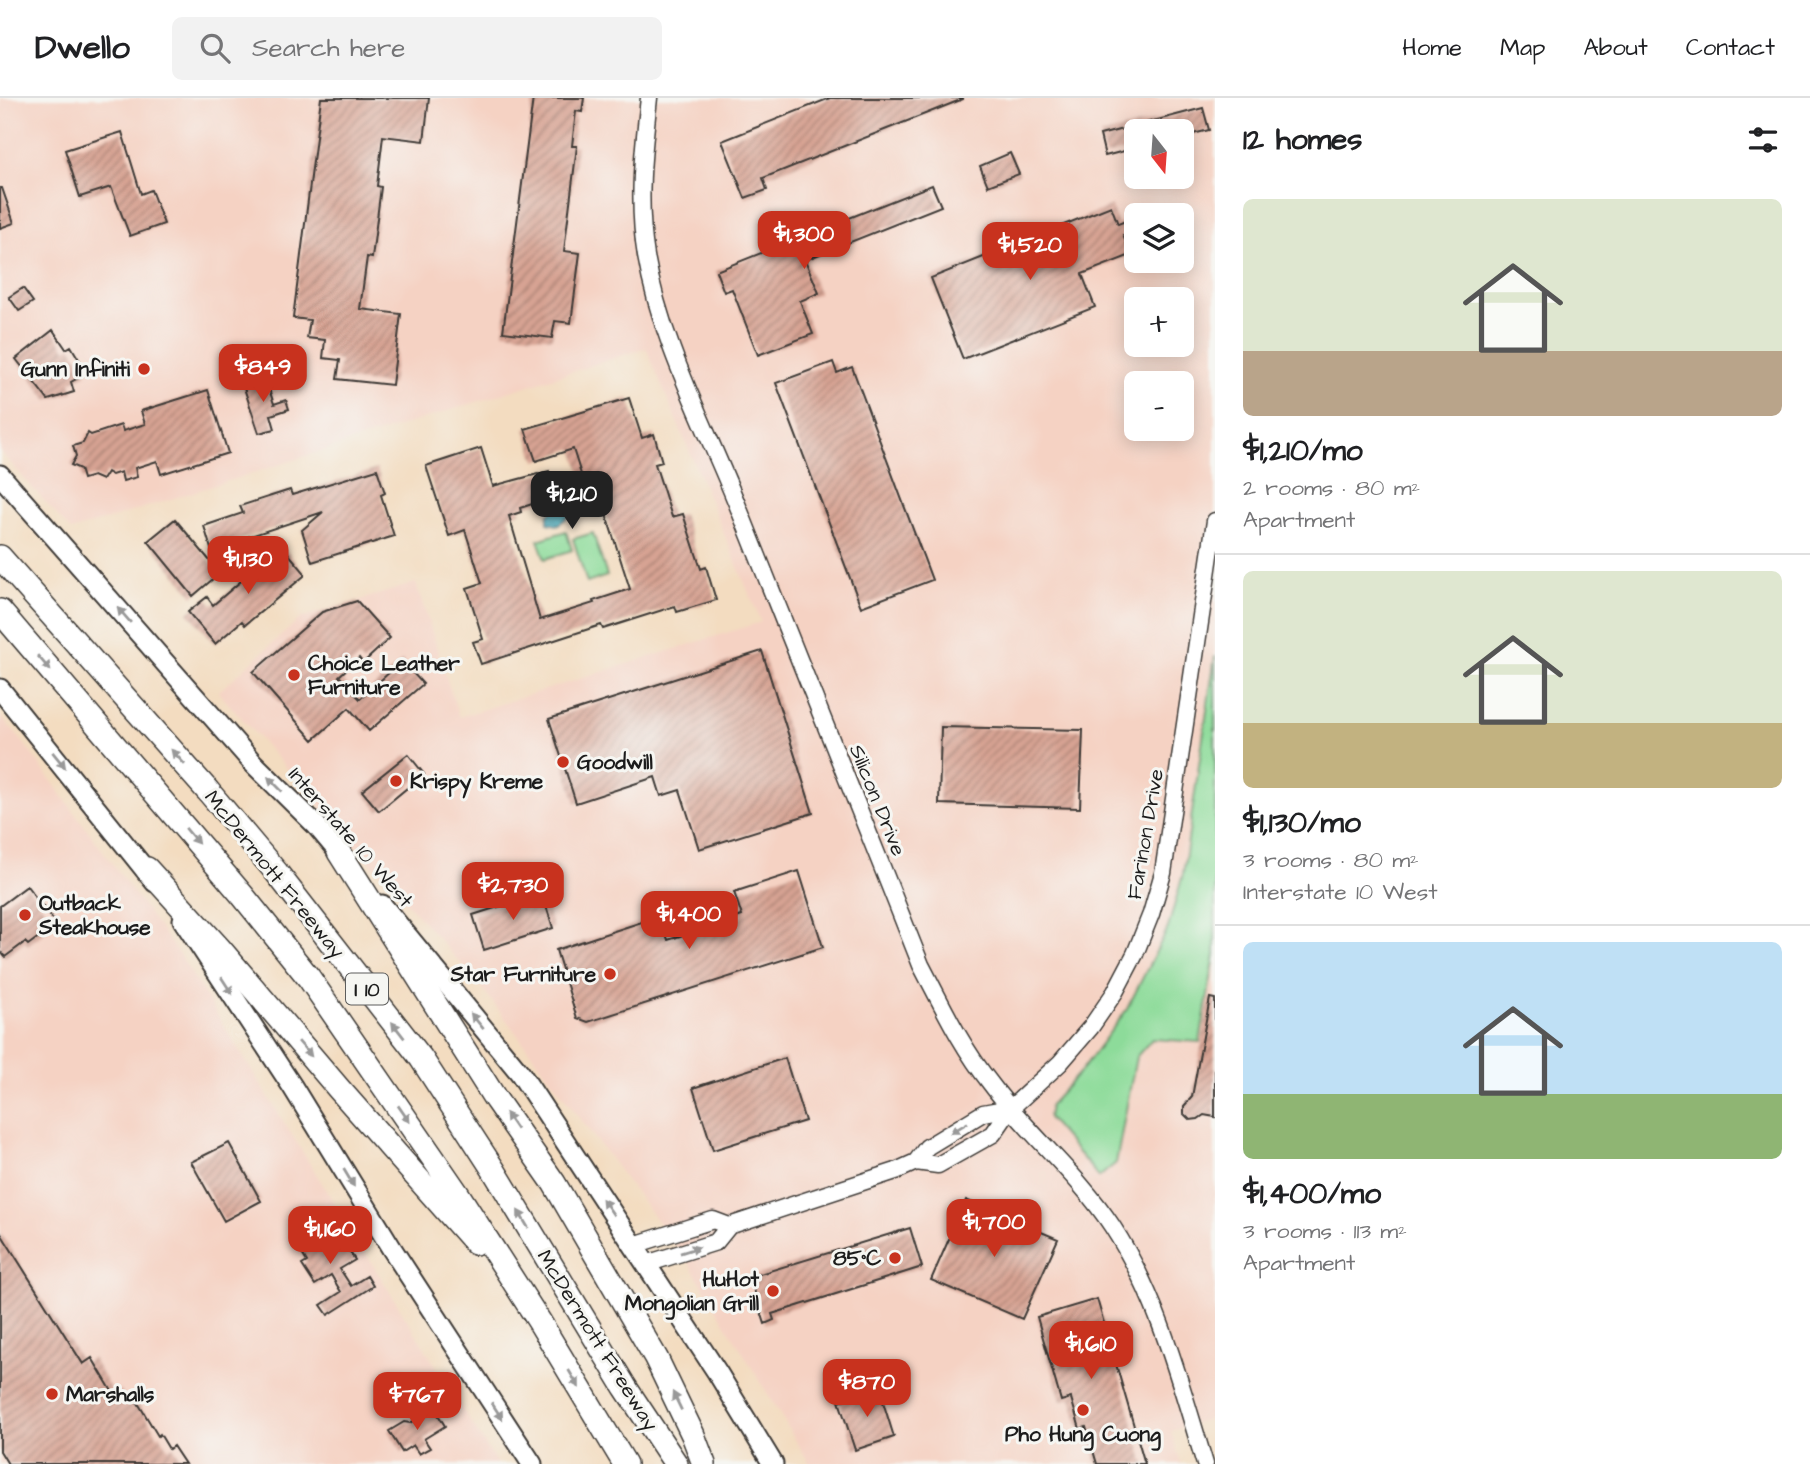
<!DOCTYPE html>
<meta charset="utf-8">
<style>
:root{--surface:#fff;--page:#f2f2f2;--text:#202124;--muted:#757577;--line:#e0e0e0;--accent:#c8321e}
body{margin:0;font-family:"Architects Daughter",sans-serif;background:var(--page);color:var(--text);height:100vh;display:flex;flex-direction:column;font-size:26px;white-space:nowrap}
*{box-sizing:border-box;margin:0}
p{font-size:23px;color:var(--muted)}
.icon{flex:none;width:38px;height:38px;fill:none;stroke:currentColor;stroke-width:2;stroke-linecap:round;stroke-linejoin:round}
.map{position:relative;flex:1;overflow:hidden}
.drawer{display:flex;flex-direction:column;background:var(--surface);width:595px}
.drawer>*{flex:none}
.needle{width:46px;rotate:163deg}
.buttons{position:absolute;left:1124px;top:21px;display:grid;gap:14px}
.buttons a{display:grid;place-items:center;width:70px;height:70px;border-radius:10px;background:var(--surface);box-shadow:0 4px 18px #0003;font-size:35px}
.price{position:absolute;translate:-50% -60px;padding:0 16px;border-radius:14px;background:var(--accent);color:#fff;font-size:23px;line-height:46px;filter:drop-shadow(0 2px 4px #0008)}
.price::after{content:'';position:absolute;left:50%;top:42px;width:21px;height:16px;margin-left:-10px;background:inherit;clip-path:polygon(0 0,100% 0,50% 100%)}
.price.active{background:#222;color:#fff}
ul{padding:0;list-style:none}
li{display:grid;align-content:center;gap:14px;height:371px;padding:0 28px}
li+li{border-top:2px solid var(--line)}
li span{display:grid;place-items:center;height:217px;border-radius:10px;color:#555}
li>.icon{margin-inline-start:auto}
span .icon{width:126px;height:126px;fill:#fffc;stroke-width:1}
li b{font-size:30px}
h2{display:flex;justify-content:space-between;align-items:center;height:84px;padding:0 28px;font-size:30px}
header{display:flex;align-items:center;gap:42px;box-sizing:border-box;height:98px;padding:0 35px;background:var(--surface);border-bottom:2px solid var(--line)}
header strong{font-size:33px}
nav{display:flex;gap:38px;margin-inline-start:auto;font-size:24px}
.search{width:490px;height:63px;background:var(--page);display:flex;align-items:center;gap:18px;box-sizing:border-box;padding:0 24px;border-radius:10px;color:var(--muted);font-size:26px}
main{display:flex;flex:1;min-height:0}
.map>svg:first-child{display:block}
</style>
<header>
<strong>Dwello</strong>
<div class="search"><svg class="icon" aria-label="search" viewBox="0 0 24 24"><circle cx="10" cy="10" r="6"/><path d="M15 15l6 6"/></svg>Search here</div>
<nav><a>Home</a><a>Map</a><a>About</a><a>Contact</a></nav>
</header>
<main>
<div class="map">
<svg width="1215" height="1366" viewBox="0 0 1215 1366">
<defs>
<pattern id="water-ripples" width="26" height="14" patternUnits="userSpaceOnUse" patternTransform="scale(1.75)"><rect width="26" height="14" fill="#4cb7c9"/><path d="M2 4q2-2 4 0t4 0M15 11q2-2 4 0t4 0" fill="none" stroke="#3e94a2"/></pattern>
<pattern id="building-hatch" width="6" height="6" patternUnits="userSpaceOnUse" patternTransform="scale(1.75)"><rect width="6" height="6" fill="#d7a393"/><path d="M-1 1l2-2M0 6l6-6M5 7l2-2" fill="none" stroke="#ae8477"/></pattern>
</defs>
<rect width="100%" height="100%" fill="#f6f6f2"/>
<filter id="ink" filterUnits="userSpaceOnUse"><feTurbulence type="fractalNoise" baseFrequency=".0143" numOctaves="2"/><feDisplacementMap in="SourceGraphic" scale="14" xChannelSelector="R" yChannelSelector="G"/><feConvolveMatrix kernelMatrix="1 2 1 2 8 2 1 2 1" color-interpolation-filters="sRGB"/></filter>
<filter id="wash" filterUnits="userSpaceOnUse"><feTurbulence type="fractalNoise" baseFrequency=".00686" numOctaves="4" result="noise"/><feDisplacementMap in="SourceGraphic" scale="28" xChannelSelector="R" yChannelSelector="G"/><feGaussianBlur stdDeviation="1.57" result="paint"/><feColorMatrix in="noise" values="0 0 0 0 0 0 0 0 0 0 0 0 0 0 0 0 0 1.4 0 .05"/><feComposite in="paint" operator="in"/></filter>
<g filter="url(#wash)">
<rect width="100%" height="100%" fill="#f3dcc0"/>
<!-- built -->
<path fill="#f5d2c3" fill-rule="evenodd" d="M0 0H1215V1319L1171 1333 1181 1366H810L690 1167 480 887 218 594 301 520 416 485 459 619 761 524 646 250 71 433 0 353ZM1136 33H1181V79H1136ZM1136 117H1181V163H1136ZM1136 201H1181V247H1136ZM1136 285H1181V331H1136Z
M0 618 23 644 183 862 497 1366H0Z"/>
<!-- green -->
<path fill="#8ddb9a" stroke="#547c5b" stroke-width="2" d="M566 433 572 452 545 461 538 442Z
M593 435 607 478 587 485 573 441Z
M1215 558V857L1200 944 1152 941 1136 959 1116 1065 1099 1079 1048 1020 1050 1007 1081 973 1127 911 1168 830 1183 776Z"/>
<!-- water -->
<path fill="url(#water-ripples)" stroke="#346a72" stroke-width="2" d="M564 403 568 404 572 408 571 417 557 427 548 425V417Z"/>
<g id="blocks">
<!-- building -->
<path fill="url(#building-hatch)" d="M321 0H429L424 43 383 38 377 88 381 89 372 160 367 159 360 211 401 216 392 287 337 281 340 262 323 260 325 242 307 240 310 222 293 220Z
M533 0H584L582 14 576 13 572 48H577L564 153 580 155 571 225 555 223 552 240 503 234Z
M830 0H963V1L763 80 767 92 745 100 722 43Z
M1203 10 1209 32 1181 39V33H1136V50L1105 58 1100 37Z
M122 34 141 96 151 92 164 126 130 138 111 89 80 99 65 52Z
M1010 55 1019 76 988 88 980 68Z
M932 87 941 108 805 162 819 195 800 203 813 236 758 257 732 191 724 194 716 173Z
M0 90H2L14 125 0 130Z
M1111 108 1118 126 1136 119V132L1123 137 1131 157 1082 176 1095 209 963 261 931 180Z
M23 190 33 204 19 213 9 199Z
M53 232 66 251 71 248 87 275 71 284 74 294 48 302 16 261Z
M833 264 837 275 852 269 932 482 861 509 776 285Z
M265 279 274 306 286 302 289 311 271 317 275 331 259 335 243 287Z
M208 292 228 355 161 376 157 363 135 370 137 379 123 383 121 374 112 377 107 374 102 382 93 378 83 381 80 371 71 367 76 358 73 348 83 345 88 335 91 337 121 327 123 333 145 326 141 313Z
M629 300 642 340 654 336 662 364 655 366 672 419 683 416 701 471 706 469 716 502 677 514 675 508 603 531 601 527 481 566 473 544 483 541 467 490 482 485 465 432 449 438 426 368 481 350 493 388 549 373 557 398 520 410 521 414 509 418 540 522 594 505 593 503 630 491 596 385 585 389 573 351 536 363 525 331Z
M377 371 385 395 381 397 394 438 312 464 302 432 323 414 211 451 204 428 243 415 240 408 290 392 292 397Z
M175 421 220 475 193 498 148 443Z
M282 448 304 474V478L245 527 242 523 215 546 188 514 207 499 213 507Z
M357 503 390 540 363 565 359 560 339 578 360 601 402 563 423 586 369 633 349 610 313 642 253 574 322 514Z
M762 553 813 715 699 751 680 692 661 698 655 679 576 705 549 621Z
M941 629 1083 632 1080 710 939 706Z
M408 656 424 676 379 713 362 693Z
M799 773 823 849 588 924 577 920 556 852 660 818 668 842 742 818 734 794Z
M27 788 56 826 28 847 25 844 5 859 0 853V808Z
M542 795 553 830 484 852 473 817Z
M1210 900 1215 901V1019L1204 1017 1198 1021 1190 1022 1184 1016V1008L1192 999Z
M785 960 805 1023 713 1052 693 990Z
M229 1045 261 1103 224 1123 191 1064Z
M966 1102 1058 1141 1022 1221 931 1182Z
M325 1125 338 1145 342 1142 355 1162 340 1171 351 1188 367 1178 373 1188 328 1217 321 1207 341 1194 331 1177 315 1187 302 1167 307 1164 295 1144Z
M910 1130 922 1169 772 1216 774 1222 765 1226 750 1179Z
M0 1134 83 1266 92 1260 113 1295 120 1291 128 1304 135 1300 158 1338 160 1336 169 1351 173 1348 185 1366H8L0 1353Z
M1097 1201 1145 1366H1097L1086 1329 1080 1331 1071 1300 1061 1303 1037 1219Z
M879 1291 894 1339 855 1352 839 1303Z
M434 1310 445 1328 424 1341 430 1350 419 1356 413 1347 402 1354 389 1333 404 1324 410 1325Z"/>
</g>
</g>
<g filter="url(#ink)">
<use href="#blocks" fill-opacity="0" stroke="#3c3935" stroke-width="2"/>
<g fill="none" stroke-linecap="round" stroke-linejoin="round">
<!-- minor casing -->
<g stroke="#3c3935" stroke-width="19">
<path id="minor" d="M649 0C643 53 637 105 646 158 661 245 704 324 737 406 798 559 860 713 921 867 943 909 961 948 991 986 1028 1036 1078 1076 1112 1128 1159 1200 1180 1285 1205 1366
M916 1064 938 1067 993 1036 1011 1010 1060 965 1091 929 1115 894 1135 856 1151 816 1163 775 1215 423
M634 1147 713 1122 729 1128
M646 1166 716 1144 729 1128 896 1073 916 1064 927 1049 983 1015 1011 1010"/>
</g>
<!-- major casing -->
<g stroke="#3c3935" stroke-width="23">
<path id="major" d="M0 377 254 666 316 727 347 764
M0 591 155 784
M382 807 520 975 717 1274 773 1366
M183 822 292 988 392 1151 532 1366"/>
</g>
<!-- highway casing -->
<g stroke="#3c3935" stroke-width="26">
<path id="highway" d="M0 459 208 693 277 775 421 960 493 1071 625 1289 676 1366
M0 513 243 798 309 880 457 1095 539 1223 625 1366
M339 754 496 1002 554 1085 656 1260 693 1337 704 1366
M147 771 219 850 339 991 475 1145"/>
</g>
<!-- minor -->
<use href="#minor" stroke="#fff" stroke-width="16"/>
<!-- major -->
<use href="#major" stroke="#fff" stroke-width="19"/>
<!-- highway -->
<use href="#highway" stroke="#fff" stroke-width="23"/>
</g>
<!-- one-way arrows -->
<defs><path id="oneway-solid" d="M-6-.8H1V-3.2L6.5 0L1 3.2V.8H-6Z" transform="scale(1.75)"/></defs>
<g fill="#999">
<use href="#oneway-solid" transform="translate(124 517) rotate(-131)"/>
<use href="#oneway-solid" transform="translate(44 565) rotate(49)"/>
<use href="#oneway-solid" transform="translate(178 659) rotate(-132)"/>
<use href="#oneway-solid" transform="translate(59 662) rotate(51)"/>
<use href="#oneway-solid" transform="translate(275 686) rotate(-135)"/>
<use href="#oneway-solid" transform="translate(192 738) rotate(50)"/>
<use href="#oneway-solid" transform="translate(227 888) rotate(57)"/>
<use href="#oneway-solid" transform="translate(477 923) rotate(-129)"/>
<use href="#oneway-solid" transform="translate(398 932) rotate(-128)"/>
<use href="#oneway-solid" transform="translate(305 951) rotate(49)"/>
<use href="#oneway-solid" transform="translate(404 1016) rotate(55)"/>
<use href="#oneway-solid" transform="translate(511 1023) rotate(-125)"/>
<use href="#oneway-solid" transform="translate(959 1030) rotate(149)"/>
<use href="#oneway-solid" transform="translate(349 1080) rotate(59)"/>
<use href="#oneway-solid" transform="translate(608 1109) rotate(-125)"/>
<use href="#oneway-solid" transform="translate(523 1121) rotate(-121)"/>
<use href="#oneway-solid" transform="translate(690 1152) rotate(-17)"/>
<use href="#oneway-solid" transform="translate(574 1281) rotate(59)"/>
<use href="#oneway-solid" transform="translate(677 1303) rotate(-116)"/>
<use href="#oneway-solid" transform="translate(497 1313) rotate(57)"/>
</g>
</g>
<!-- markers -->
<g fill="#c8321e" stroke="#f6f6f2" stroke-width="2.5">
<circle cx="144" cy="271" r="7"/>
<circle cx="294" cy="577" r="7"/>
<circle cx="563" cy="664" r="7"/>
<circle cx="396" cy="683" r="7"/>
<circle cx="25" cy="817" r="7"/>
<circle cx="610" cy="876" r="7"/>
<circle cx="895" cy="1160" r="7"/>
<circle cx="773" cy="1193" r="7"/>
<circle cx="52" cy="1296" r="7"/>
<circle cx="1083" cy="1312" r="7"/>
</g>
<g text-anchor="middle" stroke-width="6" stroke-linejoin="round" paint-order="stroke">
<!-- shield labels -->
<rect fill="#f6f6f2" stroke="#5d5d5c" stroke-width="2" x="346" y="875.5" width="42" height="31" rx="5"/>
<g font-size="19" font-weight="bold" fill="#1c1c1c">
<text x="367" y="898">I 10</text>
</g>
<!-- poi labels -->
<g font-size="21" font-weight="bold" fill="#1c1c1c" stroke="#f6f6f2" text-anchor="start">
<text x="130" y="278" text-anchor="end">Gunn Infiniti</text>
<text x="308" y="572">Choice Leather<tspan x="308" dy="24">Furniture</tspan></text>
<text x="577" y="671">Goodwill</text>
<text x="410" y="690">Krispy Kreme</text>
<text x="39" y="812">Outback<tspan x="39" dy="24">Steakhouse</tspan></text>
<text x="596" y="883" text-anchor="end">Star Furniture</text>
<text x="881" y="1167" text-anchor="end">85°C</text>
<text x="759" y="1188" text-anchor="end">HuHot<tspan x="759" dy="24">Mongolian Grill</tspan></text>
<text x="66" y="1303">Marshalls</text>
<text x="1083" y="1343" text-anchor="middle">Pho Hung Cuong</text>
</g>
<!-- street labels -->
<g font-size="21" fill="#1c1c1c" stroke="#f6f6f2">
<text transform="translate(878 702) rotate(68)" y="7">Silicon Drive</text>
<text transform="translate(1145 736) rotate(-80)" y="7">Farinon Drive</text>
<text transform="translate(351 739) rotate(49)" y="7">Interstate 10 West</text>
<text transform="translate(275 776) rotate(51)" y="7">McDermott Freeway</text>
<text transform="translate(598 1242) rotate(58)" y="7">McDermott Freeway</text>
</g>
</g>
</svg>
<div class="buttons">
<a><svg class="needle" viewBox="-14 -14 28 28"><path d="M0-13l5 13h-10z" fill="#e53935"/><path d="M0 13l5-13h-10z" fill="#757577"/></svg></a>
<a><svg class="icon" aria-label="layers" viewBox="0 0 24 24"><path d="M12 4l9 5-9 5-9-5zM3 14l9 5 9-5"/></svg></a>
<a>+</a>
<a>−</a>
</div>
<b class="price" style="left:804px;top:173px">$1,300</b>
<b class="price" style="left:1030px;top:184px">$1,520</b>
<b class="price" style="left:263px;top:306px">$849</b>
<b class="price active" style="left:572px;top:433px">$1,210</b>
<b class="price" style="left:248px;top:498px">$1,130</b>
<b class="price" style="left:513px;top:824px">$2,730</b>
<b class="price" style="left:689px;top:853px">$1,400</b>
<b class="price" style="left:994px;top:1161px">$1,700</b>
<b class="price" style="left:330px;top:1168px">$1,160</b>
<b class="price" style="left:1091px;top:1283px">$1,610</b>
<b class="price" style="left:867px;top:1321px">$870</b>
<b class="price" style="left:417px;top:1334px">$767</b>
</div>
<section class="drawer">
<h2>12 homes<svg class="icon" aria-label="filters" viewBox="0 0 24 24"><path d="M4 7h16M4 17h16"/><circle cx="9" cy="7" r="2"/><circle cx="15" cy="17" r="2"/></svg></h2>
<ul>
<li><span style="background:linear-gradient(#dfe7d0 70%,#b9a48a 0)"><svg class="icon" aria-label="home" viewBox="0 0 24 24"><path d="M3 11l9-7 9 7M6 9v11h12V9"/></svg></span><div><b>$1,210/mo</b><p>2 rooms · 80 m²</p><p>Apartment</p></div></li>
<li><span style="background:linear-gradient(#dfe7d0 70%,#c2b280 0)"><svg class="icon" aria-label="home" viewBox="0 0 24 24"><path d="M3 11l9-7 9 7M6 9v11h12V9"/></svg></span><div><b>$1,130/mo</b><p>3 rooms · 80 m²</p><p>Interstate 10 West</p></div></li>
<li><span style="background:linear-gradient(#bfe0f5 70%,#8fb573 0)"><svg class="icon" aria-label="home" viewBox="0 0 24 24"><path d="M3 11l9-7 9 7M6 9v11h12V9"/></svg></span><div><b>$1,400/mo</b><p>3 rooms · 113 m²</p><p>Apartment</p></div></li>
</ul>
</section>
</main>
